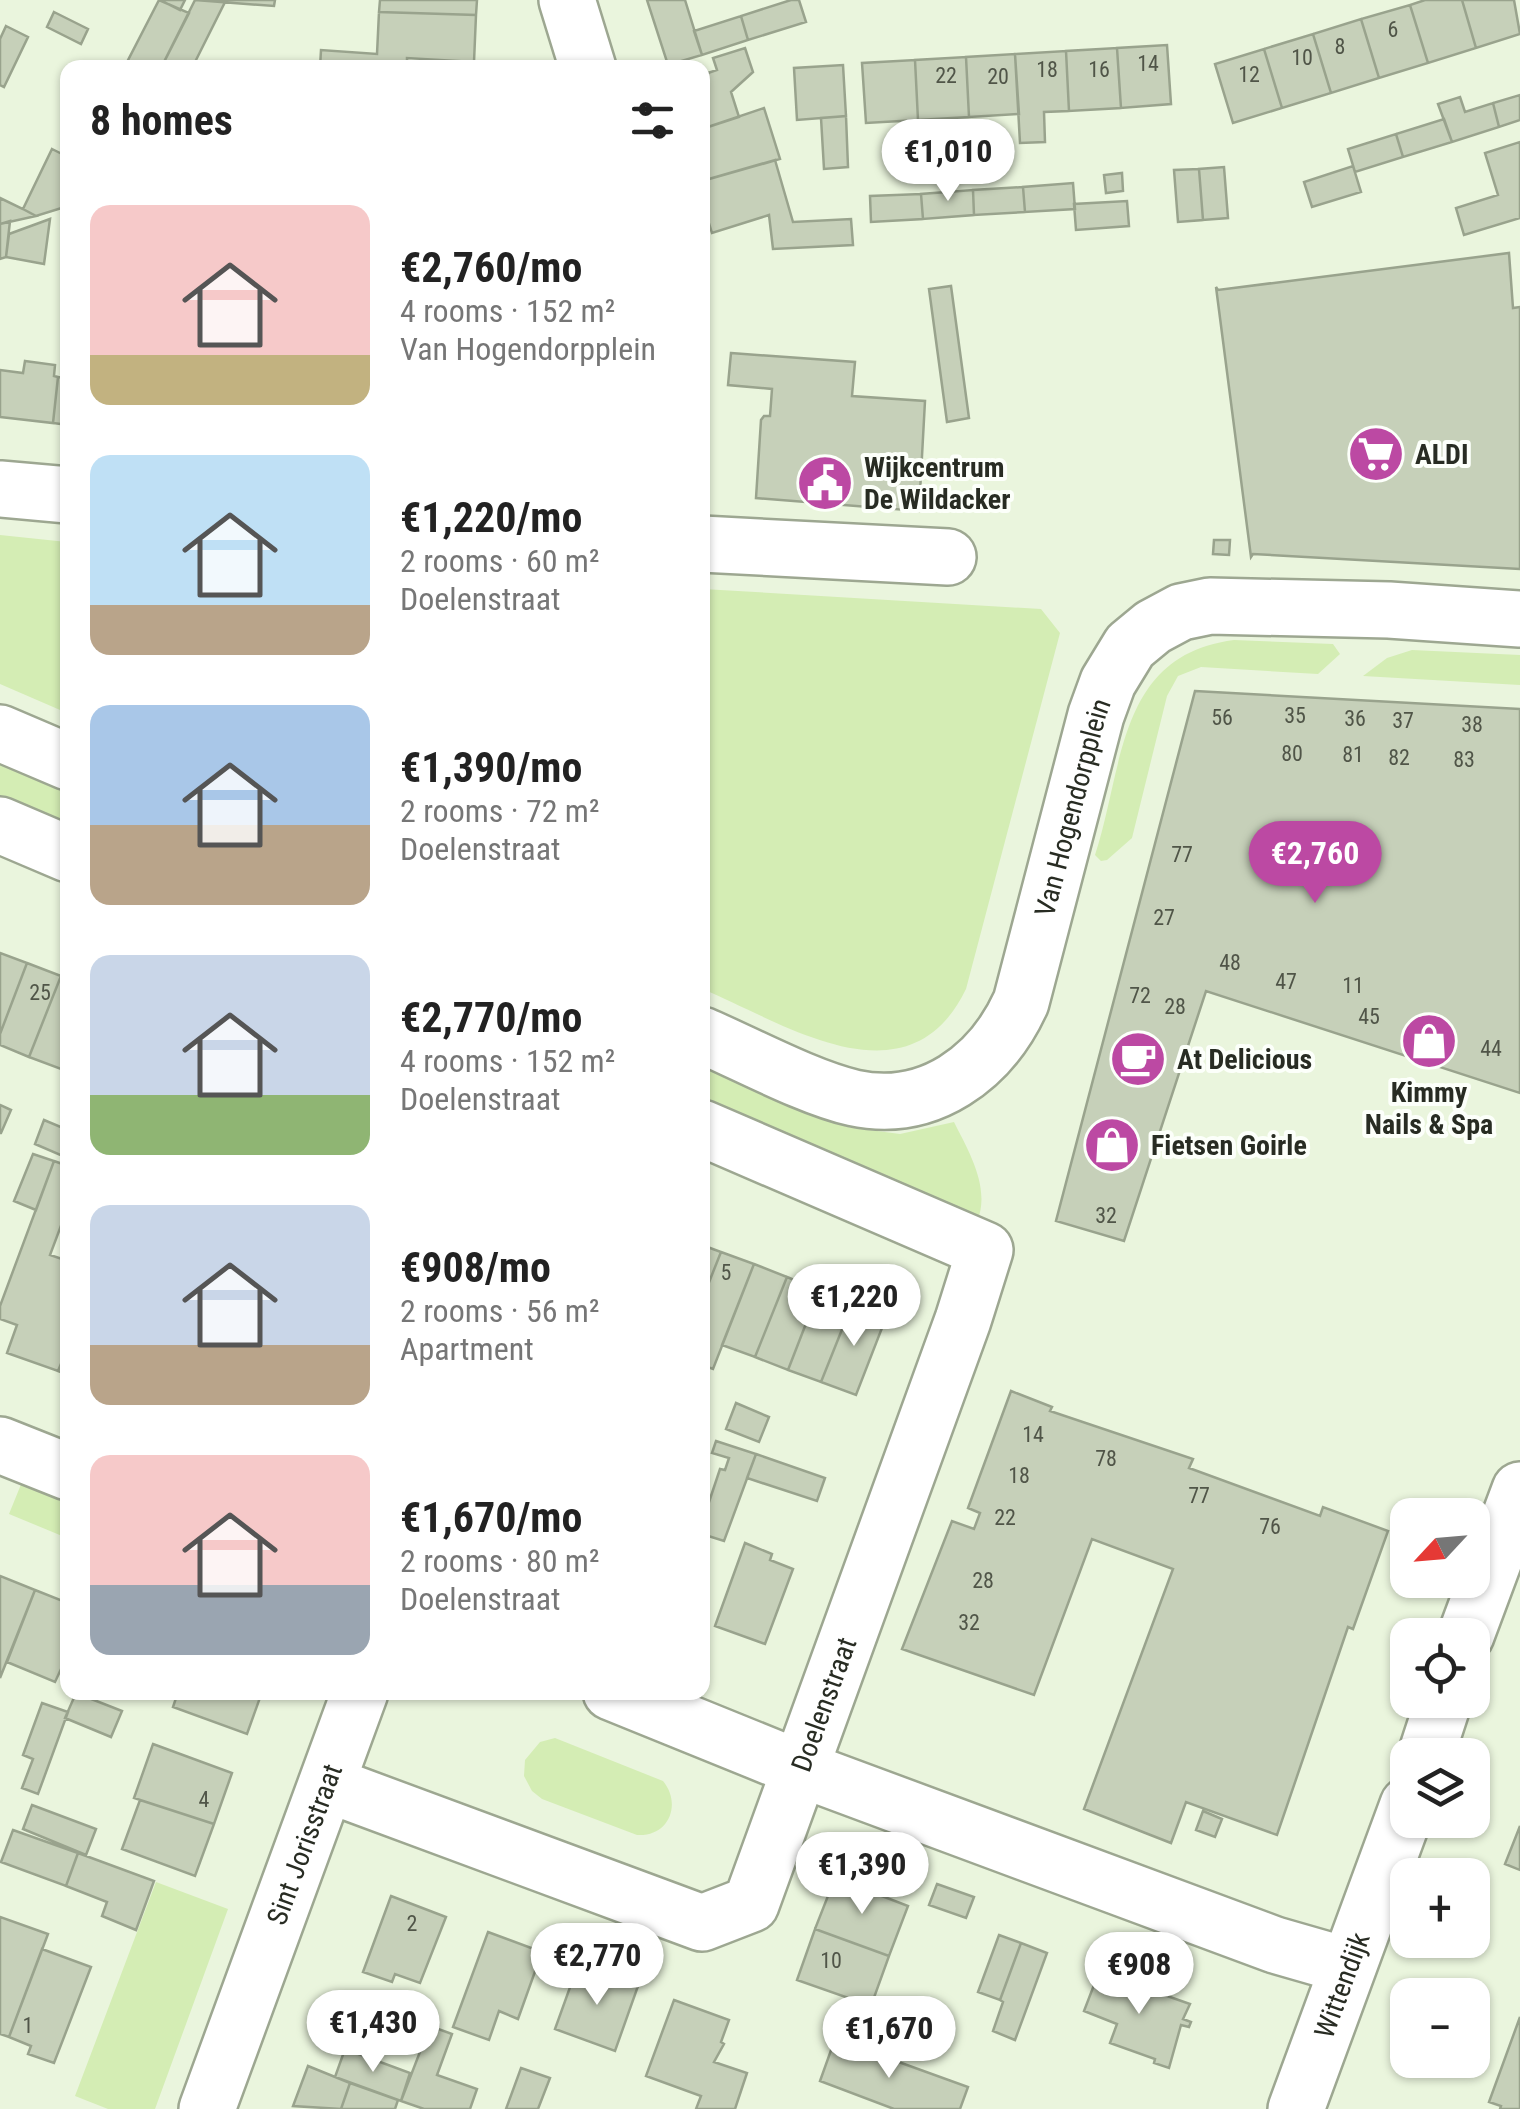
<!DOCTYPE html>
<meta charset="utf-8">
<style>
:root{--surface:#fff;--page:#f2f2f2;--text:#222;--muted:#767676;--accent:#bc49a3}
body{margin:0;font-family:"Roboto Condensed",sans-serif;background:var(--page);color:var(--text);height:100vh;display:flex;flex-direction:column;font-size:38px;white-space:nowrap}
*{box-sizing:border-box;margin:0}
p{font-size:32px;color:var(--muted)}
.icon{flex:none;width:55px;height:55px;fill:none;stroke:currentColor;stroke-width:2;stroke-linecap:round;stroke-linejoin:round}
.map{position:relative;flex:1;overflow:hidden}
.side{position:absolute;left:60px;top:60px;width:650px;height:1640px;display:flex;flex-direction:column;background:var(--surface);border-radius:20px;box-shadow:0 2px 8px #0004}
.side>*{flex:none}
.needle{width:65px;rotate:244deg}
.fabs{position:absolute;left:1390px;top:1498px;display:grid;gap:20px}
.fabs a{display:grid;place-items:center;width:100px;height:100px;border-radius:20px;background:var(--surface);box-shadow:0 2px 8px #0004;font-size:50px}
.price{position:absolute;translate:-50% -85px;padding:0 22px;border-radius:35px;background:#fff;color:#222;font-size:32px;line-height:65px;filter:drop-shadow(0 2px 5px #0008)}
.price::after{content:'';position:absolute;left:50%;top:60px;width:30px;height:22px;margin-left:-15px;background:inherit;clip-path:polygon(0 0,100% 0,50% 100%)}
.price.selected{background:var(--accent);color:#fff}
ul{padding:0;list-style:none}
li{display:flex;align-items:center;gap:30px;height:250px;padding:0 30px}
li span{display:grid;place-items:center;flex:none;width:280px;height:200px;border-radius:20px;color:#555}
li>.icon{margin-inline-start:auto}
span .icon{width:120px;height:120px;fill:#fffc;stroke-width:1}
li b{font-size:42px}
h2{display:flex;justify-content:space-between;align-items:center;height:120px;padding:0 30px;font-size:42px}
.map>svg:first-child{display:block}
</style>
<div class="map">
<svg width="1520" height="2109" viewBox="0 0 1520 2109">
<rect width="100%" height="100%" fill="#eaf5dd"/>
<!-- green -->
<path fill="#d4edb4" d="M0 535 67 542V713L0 684Z
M703 589 1041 609 1060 633 966 989C909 1107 787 1025 703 989Z
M1234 640 1333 644 1340 654 1318 674 1201 667 1178 676 1167 696 1132 838 1107 860 1101 861 1095 855C1124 767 1117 655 1234 640Z
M1412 650 1520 655V685L1363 676 1387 658Z
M0 762 67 791V829L0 800Z
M702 1067 847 1127 900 1134 954 1122C969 1152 991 1188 977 1222L703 1105Z
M24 1477 67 1496V1538L9 1514Z
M555 1738 663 1781C682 1804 669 1837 637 1835L542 1799 532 1791 524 1776 525 1760 540 1742Z
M156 1882 228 1909 155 2109H108L75 2096Z"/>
<!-- building -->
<path fill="#c6d0b9" stroke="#99a38d" stroke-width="2.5" d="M159 0 189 13 162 66 124 68Z
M160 0H185L180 10Z
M195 0 225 2 192 68 162 66Z
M195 0H275L274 6Z
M380 0H477L476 15 379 12Z
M647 0H685L702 55 668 65Z
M791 0H799L806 22 748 40 741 16Z
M1425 0H1462L1476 48 1428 63 1410 5Z
M1462 0H1514L1520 34 1476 48Z
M1410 5 1428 63 1379 78 1361 19Z
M54 12 88 29 81 44 47 27Z
M379 12 476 15 474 62 407 58V68H320L321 50 377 54Z
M741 16 748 40 702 55 694 31Z
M1361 19 1379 78 1331 93 1313 34Z
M6 26 28 37 4 87 0 85V39Z
M1313 34 1331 93 1282 108 1264 49Z
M1167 45 1171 104 1121 108 1117 48Z
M745 48 753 72 731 92 739 117 702 129V75L717 70 713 58Z
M1117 48 1121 108 1069 111 1066 51Z
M1264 49 1282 108 1233 123 1215 64Z
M1066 51 1069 111 1044 112 1045 142 1020 143 1015 54Z
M1015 54 1019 114 969 117 966 57Z
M966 57 969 117 918 120 915 60Z
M915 60 918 120 866 123 862 63Z
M843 65 846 116 797 120 794 68Z
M1520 95V120L1499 127 1493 103Z
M1460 97 1465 112 1493 103 1499 127 1452 142 1438 104Z
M764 108 780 159 702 181V129Z
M846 116 848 167 824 169 821 118Z
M1444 119 1452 142 1403 157 1396 134Z
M1396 134 1403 157 1355 172 1348 149Z
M1520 142V218L1464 235 1456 208 1498 195 1485 153Z
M52 149 68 157V206L36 216 23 209Z
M775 160 793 222 851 219 853 245 773 249 769 215 712 233 702 201V181Z
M1353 166 1361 192 1312 207 1304 182Z
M1224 167 1228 218 1203 220 1199 169Z
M1199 169 1203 220 1178 222 1174 170Z
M1122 173 1123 191 1106 193 1104 175Z
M1073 183 1075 209 1025 212 1023 187Z
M1023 187 1025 212 974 215 973 190Z
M973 190 974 215 923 219 921 194Z
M921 194 923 219 871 222 870 196Z
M0 198 23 209 36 216 0 224Z
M1127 201 1129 226 1076 230 1074 204Z
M50 219 44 264 6 257 9 234Z
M10 221 6 257 0 259V224Z
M1509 253 1513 308 1520 307V569L1253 554 1251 557 1216 287 1218 290Z
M951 286 969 418 947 422 929 289Z
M731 353 855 362 852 396 925 401 919 511 756 498 761 420 764 416H770L772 389 728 385Z
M25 361 55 365 54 376 58 377 53 423 0 417V370L23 373Z
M58 377 68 378V425L53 423Z
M1214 540H1230L1229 555 1213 554Z
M1195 691 1520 709V1093L1206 991 1124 1241 1056 1221Z
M0 953 27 963 0 1034Z
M27 963 61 976 29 1057 0 1045V1034Z
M61 976 68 979V1053L61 1069 29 1057Z
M0 1105 11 1110 1 1133H0Z
M44 1120 68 1130 65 1157 35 1144Z
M33 1154 54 1161 36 1210 14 1201Z
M54 1161 68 1166V1207L50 1255 68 1261V1347L58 1371 7 1353 17 1325 0 1319V1306Z
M702 1245 721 1252 702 1300Z
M721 1252 754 1264 713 1369 702 1365V1300Z
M754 1264 787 1277 755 1357 722 1345Z
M787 1277 819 1290 788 1370 755 1357Z
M819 1290 853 1302 821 1382 788 1370Z
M853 1302 887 1315 856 1395 821 1382Z
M68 1347V1375L58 1371Z
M1011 1391 1052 1407 1050 1411 1193 1459 1189 1468 1320 1516 1323 1507 1388 1531 1353 1629 1348 1627 1277 1835 1186 1802 1171 1843 1084 1809 1173 1569 1092 1539 1034 1695 902 1649 952 1521 974 1529 980 1513 968 1508Z
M736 1403 769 1417 759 1442 726 1429Z
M716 1441 756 1454 724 1541 702 1534V1523L720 1469 725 1470 729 1458 712 1453Z
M756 1454 825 1478 817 1501 747 1478Z
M745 1543 772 1554 770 1560 793 1569 765 1644 715 1626Z
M0 1576 35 1590 0 1678Z
M35 1590 68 1603V1654L55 1682 7 1662Z
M178 1692H262L247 1734 173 1707Z
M76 1693 122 1711 111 1737 65 1718Z
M42 1703 68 1712 38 1794 22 1788 33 1759 23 1755Z
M153 1744 232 1773 214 1824 134 1798Z
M140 1800 214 1824 195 1876 122 1849Z
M32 1805 96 1829 86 1855 23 1829Z
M1203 1811 1222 1819 1215 1837 1196 1830Z
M1520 1826V1870L1505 1864Z
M13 1830 78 1853 66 1886 1 1862Z
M78 1853 154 1881 136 1930 102 1916 107 1902 66 1886Z
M835 1878 908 1906 889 1956 815 1929Z
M937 1884 974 1897 966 1918 929 1905Z
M391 1896 446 1917 420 1983 395 1974 392 1982 363 1972Z
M0 1917 48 1934 9 2037 0 2034Z
M815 1929 889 1956 871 2006 797 1980Z
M488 1932 542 1952 518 2019 499 2011 489 2040 453 2027Z
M999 1935 1021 1943 1000 2000 978 1992Z
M1021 1943 1047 1953 1015 2040 993 2031 1003 2002 1000 2000Z
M42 1949 91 1967 54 2063 28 2054 31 2046 9 2037Z
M578 1965 638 1986 615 2051 555 2029Z
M1099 1972 1190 2004 1183 2019 1191 2022 1189 2027 1181 2025 1169 2068 1154 2063 1155 2059 1110 2043 1117 2024 1084 2011Z
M674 2000 729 2020 721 2042 724 2044 714 2062 747 2073 735 2109H696L701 2096 646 2076Z
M840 2008 889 2026 885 2038 905 2045 898 2062 829 2036Z
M1520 2017V2109H1500L1501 2106 1489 2102Z
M430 2026 452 2034 437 2075 477 2089 470 2109H424L401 2101Z
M835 2039 968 2087 960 2109H894L820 2081Z
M345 2049 410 2073 401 2101 335 2077Z
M308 2066 350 2083 341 2109 293 2106Z
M521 2068 550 2078 538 2109H506Z
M350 2083 398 2100 395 2109H341Z"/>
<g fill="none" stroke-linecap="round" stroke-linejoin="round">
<!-- minor casing -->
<g stroke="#9da791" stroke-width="60">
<g id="minor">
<path d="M567 0 588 68"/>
<path d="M0 489 68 495"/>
<path d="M702 544 948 557"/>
<path d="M0 825 68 854"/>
<path d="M0 1445 68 1472"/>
<path d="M1466 1635 1520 1490"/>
<path d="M611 1692 801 1769 1275 1945 1348 1966"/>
<path d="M1426 1755 1444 1700"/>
<path id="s1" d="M327 1784 702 1923 751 1904 963 1320 985 1250 702 1128"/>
<path id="s2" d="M207 2109 360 1692"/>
<path id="s3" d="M1296 2109 1408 1805"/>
</g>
</g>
<!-- tertiary casing -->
<g stroke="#9da791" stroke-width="60">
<g id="tertiary">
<path d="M0 733 68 762"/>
<path id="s4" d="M702 1035C746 1054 809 1088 854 1098 929 1114 991 1068 1021 1002L1096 715 1108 682 1130 646 1153 627 1181 612 1210 606 1389 610 1520 619"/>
</g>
</g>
<!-- minor -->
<use href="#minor" stroke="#fff" stroke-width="55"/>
<!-- tertiary -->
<use href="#tertiary" stroke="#fff" stroke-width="55"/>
</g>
<!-- icons -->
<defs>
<g id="supermarket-disc" transform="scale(2.875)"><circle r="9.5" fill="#bc49a3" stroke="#fcfffa"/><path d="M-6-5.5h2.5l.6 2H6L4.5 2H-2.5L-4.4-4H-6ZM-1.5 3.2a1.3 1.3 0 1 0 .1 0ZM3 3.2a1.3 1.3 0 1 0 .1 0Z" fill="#fff"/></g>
<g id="civic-disc" transform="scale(2.875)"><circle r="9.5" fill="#bc49a3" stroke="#fcfffa"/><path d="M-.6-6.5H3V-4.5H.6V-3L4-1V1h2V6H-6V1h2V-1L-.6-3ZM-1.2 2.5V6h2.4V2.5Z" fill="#fff"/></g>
<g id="shop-disc" transform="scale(2.875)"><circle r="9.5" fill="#bc49a3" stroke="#fcfffa"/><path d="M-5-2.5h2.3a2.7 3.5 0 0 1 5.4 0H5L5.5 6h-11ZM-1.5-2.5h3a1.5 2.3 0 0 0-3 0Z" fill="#fff"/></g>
<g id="cafe-disc" transform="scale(2.875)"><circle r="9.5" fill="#bc49a3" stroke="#fcfffa"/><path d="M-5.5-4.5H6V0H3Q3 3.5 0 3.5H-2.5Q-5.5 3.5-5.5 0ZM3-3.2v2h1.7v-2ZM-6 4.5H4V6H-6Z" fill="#fff"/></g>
</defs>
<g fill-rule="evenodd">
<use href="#supermarket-disc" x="1376" y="454"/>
<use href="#civic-disc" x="825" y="483"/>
<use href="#shop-disc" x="1429" y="1041"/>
<use href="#cafe-disc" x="1138" y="1059"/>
<use href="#shop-disc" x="1112" y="1145"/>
</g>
<g text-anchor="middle" stroke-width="8" stroke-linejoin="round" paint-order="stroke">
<!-- number labels -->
<g font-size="22" fill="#505548">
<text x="1393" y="37">6</text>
<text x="1340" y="54">8</text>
<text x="1302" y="65">10</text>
<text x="1148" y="71">14</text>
<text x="1047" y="77">18</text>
<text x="1099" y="77">16</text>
<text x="1249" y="82">12</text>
<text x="946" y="83">22</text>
<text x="998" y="84">20</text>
<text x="1295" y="723">35</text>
<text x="1222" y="725">56</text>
<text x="1355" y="726">36</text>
<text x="1403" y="728">37</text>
<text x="1472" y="732">38</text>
<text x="1292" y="761">80</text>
<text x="1353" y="762">81</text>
<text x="1399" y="765">82</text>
<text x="1464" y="767">83</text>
<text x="1182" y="862">77</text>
<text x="1164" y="925">27</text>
<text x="1230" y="970">48</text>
<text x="1286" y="989">47</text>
<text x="1353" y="993">11</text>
<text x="40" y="1000">25</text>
<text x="1140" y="1003">72</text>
<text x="1175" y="1014">28</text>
<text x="1369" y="1024">45</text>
<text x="1491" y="1056">44</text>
<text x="1106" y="1223">32</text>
<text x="726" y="1280">5</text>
<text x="1033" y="1442">14</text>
<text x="1106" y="1466">78</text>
<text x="1019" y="1483">18</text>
<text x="1199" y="1503">77</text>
<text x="1005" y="1525">22</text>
<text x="1270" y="1534">76</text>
<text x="983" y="1588">28</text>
<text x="969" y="1630">32</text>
<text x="204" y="1807">4</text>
<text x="412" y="1931">2</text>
<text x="831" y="1968">10</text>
<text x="28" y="2033">1</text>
</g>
<!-- poi labels -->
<g font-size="28" font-weight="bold" fill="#282c23" stroke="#fcfffa" text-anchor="start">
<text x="1415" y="464">ALDI</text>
<text x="864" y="477">Wijkcentrum<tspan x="864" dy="32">De Wildacker</tspan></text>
<text x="1177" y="1069">At Delicious</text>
<text x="1429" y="1102" text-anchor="middle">Kimmy<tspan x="1429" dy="32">Nails &amp; Spa</tspan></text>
<text x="1151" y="1155">Fietsen Goirle</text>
</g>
<!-- street labels -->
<g font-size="28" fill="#282c23" stroke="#fcfffa">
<text dy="10" stroke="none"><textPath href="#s4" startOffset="575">Van Hogendorpplein</textPath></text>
<text dy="10" stroke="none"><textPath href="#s1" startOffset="665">Doelenstraat</textPath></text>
<text dy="10" stroke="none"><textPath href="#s2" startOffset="282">Sint Jorisstraat</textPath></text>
<text dy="10" stroke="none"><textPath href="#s3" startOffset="132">Wittendijk</textPath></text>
</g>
</g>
</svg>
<div class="fabs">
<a><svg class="needle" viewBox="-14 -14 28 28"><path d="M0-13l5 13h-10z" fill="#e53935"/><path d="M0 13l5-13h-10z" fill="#767676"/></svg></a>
<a><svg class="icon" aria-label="locate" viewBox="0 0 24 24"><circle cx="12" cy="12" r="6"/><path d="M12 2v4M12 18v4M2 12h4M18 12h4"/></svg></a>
<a><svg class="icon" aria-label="layers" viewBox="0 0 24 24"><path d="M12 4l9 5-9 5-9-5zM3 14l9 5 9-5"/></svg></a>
<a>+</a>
<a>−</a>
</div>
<b class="price" style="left:948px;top:204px">€1,010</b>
<b class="price selected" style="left:1315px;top:906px">€2,760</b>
<b class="price" style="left:854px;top:1349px">€1,220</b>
<b class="price" style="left:862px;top:1917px">€1,390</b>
<b class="price" style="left:597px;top:2008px">€2,770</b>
<b class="price" style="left:1139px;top:2017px">€908</b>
<b class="price" style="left:373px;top:2075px">€1,430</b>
<b class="price" style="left:889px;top:2081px">€1,670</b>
<section class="side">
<h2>8 homes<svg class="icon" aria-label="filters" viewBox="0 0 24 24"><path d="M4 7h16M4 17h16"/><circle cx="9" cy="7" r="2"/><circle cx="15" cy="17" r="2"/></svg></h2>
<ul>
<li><span style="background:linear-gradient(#f6c9c9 75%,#c2b280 0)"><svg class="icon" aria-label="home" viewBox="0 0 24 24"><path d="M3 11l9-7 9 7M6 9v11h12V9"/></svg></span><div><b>€2,760/mo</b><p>4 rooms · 152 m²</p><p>Van Hogendorpplein</p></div></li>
<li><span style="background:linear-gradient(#bfe0f5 75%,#b9a48a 0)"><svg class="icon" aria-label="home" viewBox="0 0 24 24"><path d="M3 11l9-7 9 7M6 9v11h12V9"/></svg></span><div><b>€1,220/mo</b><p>2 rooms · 60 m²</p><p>Doelenstraat</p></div></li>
<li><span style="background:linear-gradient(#a9c7e8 60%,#b9a48a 0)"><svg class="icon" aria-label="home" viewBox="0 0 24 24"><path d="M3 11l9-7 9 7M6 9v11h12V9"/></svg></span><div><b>€1,390/mo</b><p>2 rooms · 72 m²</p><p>Doelenstraat</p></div></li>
<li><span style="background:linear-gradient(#c9d6e8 70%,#8fb573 0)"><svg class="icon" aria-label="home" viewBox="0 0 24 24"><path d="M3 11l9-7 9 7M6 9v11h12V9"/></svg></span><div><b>€2,770/mo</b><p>4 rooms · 152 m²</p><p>Doelenstraat</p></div></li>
<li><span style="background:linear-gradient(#c9d6e8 70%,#b9a48a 0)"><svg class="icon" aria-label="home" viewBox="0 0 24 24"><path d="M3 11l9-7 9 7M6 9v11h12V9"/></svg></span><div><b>€908/mo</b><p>2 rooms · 56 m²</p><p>Apartment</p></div></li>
<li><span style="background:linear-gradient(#f6c9c9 65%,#9aa5b1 0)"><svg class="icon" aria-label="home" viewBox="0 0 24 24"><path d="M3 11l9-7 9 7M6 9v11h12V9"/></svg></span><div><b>€1,670/mo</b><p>2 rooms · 80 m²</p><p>Doelenstraat</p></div></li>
</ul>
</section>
</div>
